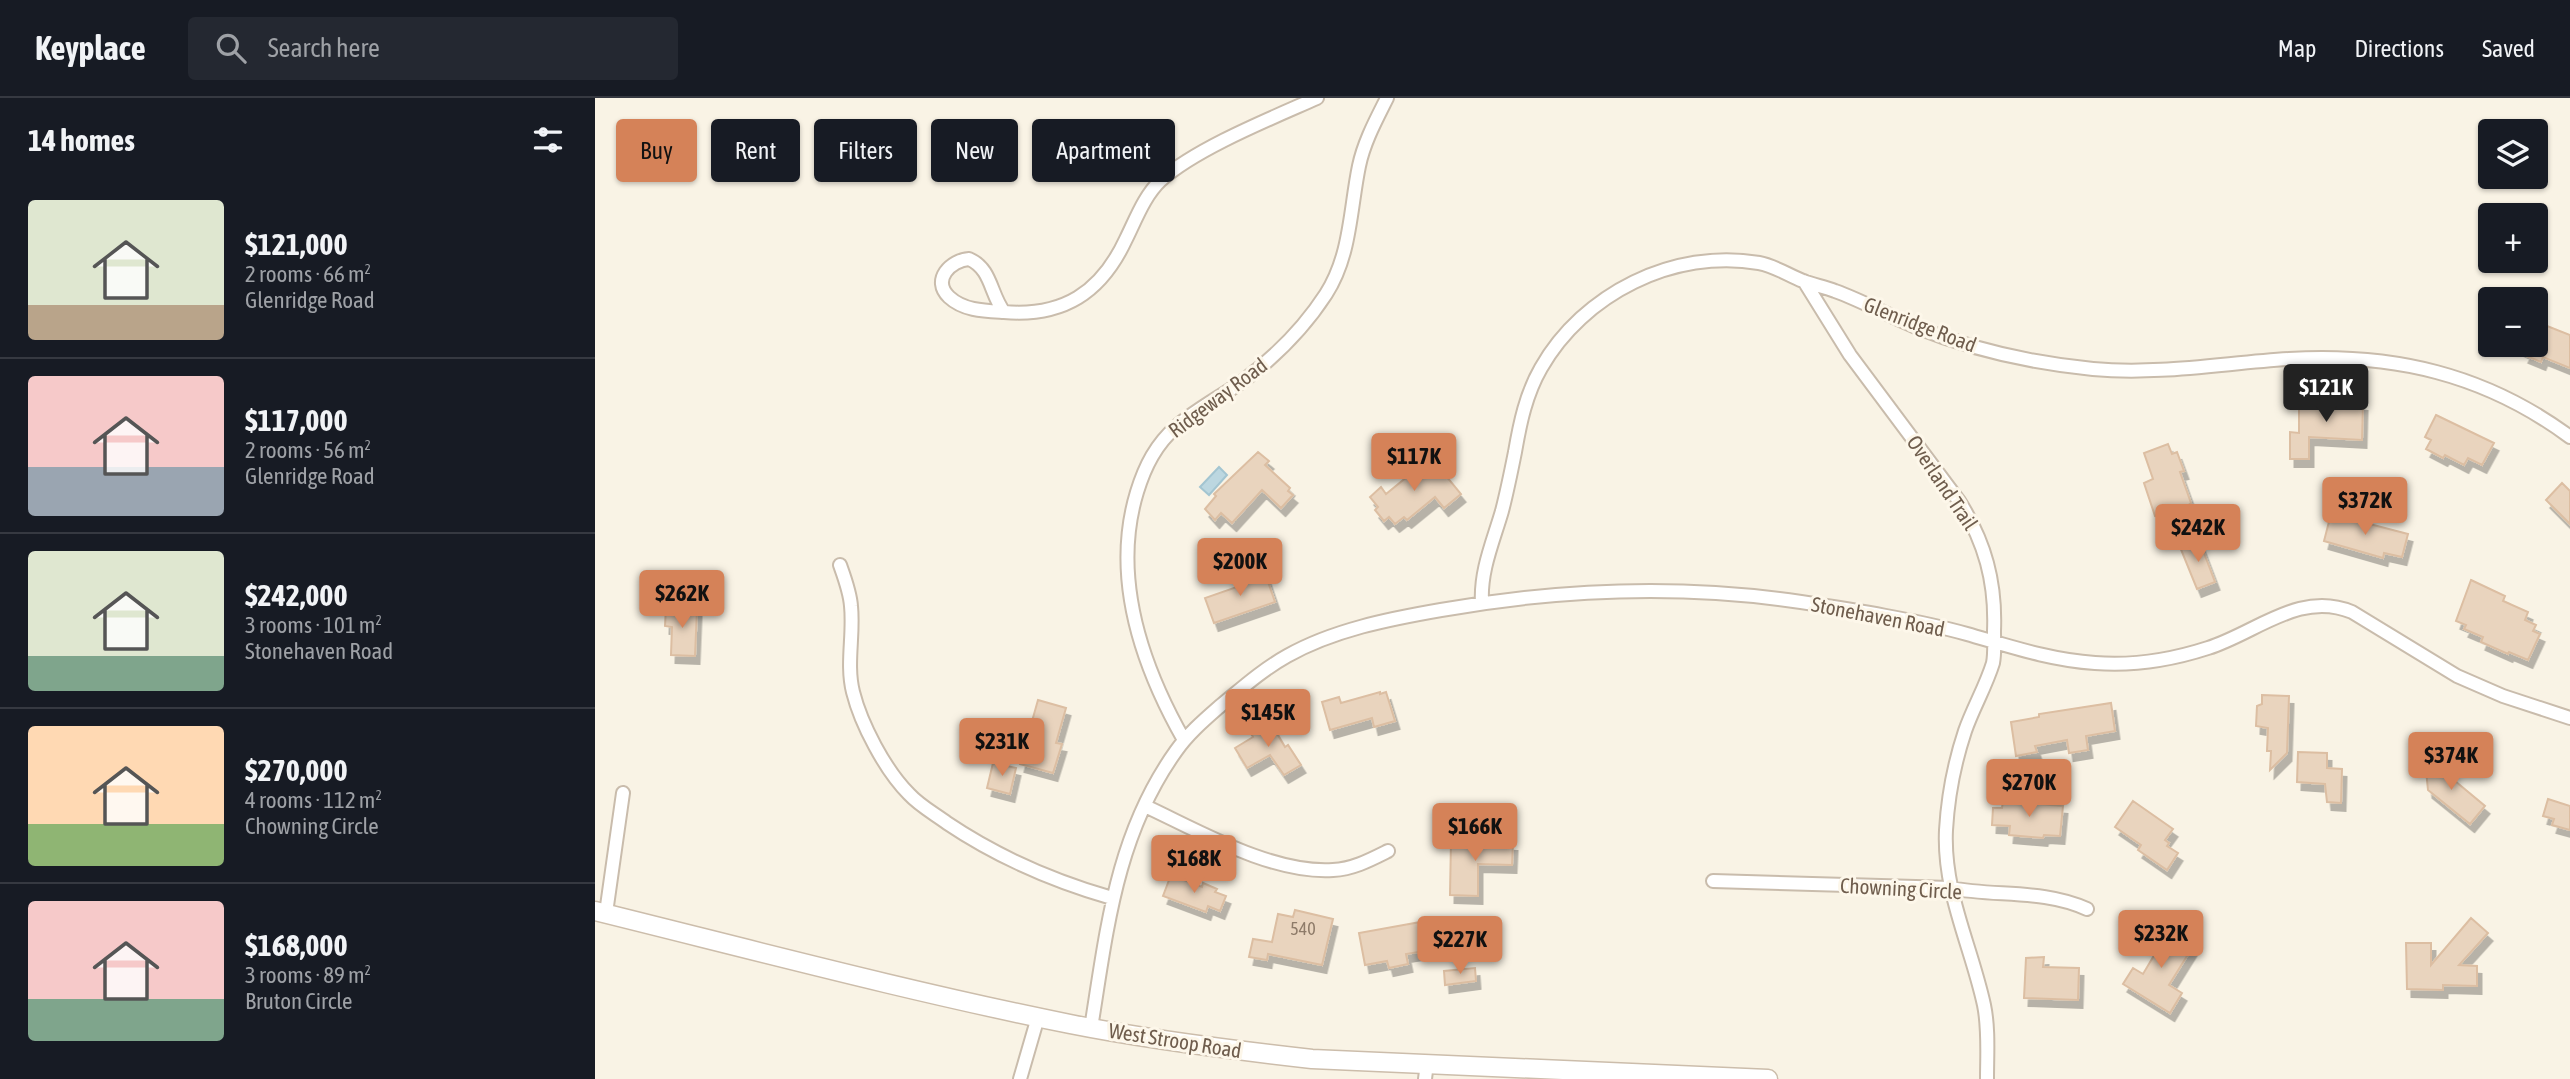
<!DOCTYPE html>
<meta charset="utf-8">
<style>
:root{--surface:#171b24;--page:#242831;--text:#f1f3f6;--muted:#9ea1a6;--line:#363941;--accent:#d58258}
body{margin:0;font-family:"Asap Condensed",sans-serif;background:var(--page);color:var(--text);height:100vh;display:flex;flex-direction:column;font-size:26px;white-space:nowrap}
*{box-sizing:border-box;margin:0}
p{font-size:23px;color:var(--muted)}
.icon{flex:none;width:38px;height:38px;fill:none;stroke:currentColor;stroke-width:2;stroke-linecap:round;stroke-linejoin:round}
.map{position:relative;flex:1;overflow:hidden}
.panel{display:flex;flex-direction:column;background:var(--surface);width:595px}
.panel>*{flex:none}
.top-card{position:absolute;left:21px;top:21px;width:665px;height:63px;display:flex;gap:14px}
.buttons{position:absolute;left:1883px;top:21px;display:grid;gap:14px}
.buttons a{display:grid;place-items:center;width:70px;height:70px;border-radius:7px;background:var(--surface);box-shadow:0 2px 5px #0004;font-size:35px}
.price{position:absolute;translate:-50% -60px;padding:0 16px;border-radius:7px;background:var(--accent);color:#111;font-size:23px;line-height:46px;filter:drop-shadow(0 2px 4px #0008)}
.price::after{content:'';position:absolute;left:50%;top:42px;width:21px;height:16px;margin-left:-10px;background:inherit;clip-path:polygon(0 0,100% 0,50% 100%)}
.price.selected{background:#222;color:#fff}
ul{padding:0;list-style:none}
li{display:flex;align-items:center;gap:21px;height:175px;padding:0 28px}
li+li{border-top:2px solid var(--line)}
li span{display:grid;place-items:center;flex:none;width:196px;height:140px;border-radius:7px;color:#555}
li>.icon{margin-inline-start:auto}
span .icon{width:84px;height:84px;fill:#fffc;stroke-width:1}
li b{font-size:30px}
h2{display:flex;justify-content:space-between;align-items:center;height:84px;padding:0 28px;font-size:30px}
.tag{padding:0 24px;border-radius:7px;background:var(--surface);box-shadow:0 2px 5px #0004;font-size:24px;line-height:63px}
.tag.selected{background:var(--accent);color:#111}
header{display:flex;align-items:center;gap:42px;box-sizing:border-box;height:98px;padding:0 35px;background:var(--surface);border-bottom:2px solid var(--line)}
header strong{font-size:33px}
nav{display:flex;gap:38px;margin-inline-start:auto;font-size:24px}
.search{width:490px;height:63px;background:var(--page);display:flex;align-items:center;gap:18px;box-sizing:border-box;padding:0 24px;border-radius:7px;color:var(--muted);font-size:26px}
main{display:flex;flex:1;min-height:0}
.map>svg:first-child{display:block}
</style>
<header>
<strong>Keyplace</strong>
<div class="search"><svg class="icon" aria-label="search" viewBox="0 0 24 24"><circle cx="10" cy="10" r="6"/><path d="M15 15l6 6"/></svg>Search here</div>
<nav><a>Map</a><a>Directions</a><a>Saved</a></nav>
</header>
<main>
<section class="panel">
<h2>14 homes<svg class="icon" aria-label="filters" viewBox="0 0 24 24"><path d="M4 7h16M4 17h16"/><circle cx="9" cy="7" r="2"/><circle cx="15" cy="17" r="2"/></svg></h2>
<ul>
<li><span style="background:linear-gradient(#dfe7d0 75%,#b9a48a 0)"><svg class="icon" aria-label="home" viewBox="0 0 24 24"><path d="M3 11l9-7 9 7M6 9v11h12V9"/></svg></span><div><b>$121,000</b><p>2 rooms · 66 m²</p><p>Glenridge Road</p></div></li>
<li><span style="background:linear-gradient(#f6c9c9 65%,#9aa5b1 0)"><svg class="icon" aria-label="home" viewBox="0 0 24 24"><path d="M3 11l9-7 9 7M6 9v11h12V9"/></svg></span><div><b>$117,000</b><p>2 rooms · 56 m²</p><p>Glenridge Road</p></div></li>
<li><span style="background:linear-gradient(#dfe7d0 75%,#7fa58c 0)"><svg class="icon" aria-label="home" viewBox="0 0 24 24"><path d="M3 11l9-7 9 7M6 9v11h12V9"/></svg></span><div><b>$242,000</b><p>3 rooms · 101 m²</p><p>Stonehaven Road</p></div></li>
<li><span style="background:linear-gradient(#ffd9b3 70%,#8fb573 0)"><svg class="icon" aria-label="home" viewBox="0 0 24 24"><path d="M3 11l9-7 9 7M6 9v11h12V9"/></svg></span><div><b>$270,000</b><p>4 rooms · 112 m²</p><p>Chowning Circle</p></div></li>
<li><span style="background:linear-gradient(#f6c9c9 70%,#7fa58c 0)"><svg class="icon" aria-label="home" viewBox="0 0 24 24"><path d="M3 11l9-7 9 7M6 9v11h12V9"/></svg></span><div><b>$168,000</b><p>3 rooms · 89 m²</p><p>Bruton Circle</p></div></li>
</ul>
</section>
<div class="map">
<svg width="1975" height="981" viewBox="0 0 1975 981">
<defs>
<filter id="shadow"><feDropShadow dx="4.5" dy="8" stdDeviation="0" flood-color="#0004"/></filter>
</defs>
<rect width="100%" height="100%" fill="#f9f3e5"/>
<!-- water -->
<path fill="#bcd7e0" stroke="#a3c5d1" stroke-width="2" d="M792 355H796L799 360V375L792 379 787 377 785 373 787 358Z
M624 369 632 377 614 397 605 389Z"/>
<!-- building -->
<path fill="#e9d4be" stroke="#dcbea2" stroke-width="2" filter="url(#shadow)" d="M1952 228 1975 237V270L1948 259 1946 264 1929 257 1931 253 1918 247H1941V229L1950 233Z
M1721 302 1768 305 1767 342 1714 339V361H1695V334L1704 335V304H1721Z
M1841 317 1899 345 1887 367 1873 360 1869 367 1850 357 1848 360 1831 351 1836 342 1830 339Z
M1573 346 1577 356 1582 354 1589 373 1585 374 1596 405 1592 408 1595 417 1592 421 1585 424 1578 422 1575 413 1560 418 1549 385 1558 381 1549 355Z
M663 354 674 363 670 367 695 390 693 393 698 397 686 410 667 392 637 425 626 415 620 422 610 411 621 398 619 396Z
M814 362 821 363 832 376 838 371 843 377 847 373 866 396 849 410 840 399 812 422 809 419 800 426 794 419 789 423 780 412 783 409 775 399 786 389 791 396 813 378 808 372 809 367Z
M1967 385 1975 393V426L1951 402Z
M1736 416 1813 436 1807 459 1789 455 1788 460 1729 443Z
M1604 442 1620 484 1602 491 1585 449Z
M650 474 653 484 671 478 680 504 619 525 610 500 642 489 638 479Z
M1876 482 1910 498 1908 503 1933 514 1930 522 1941 527 1938 533 1945 536 1933 562 1914 554 1913 556 1886 544 1888 539 1869 531 1871 527 1861 523Z
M71 509 102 511 100 558 76 557 77 529 70 528Z
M785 594V596L791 594 800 623 779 629 777 620 735 632 727 604 744 599 746 605Z
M1667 597 1694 598 1692 655 1675 672 1676 653H1672L1673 630 1661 628 1662 608 1667 606Z
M443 602 471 610 461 645 467 646 458 675 425 666Z
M1516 605 1520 633 1491 638 1493 652 1474 655 1472 642 1440 648 1442 654 1421 658 1416 624 1444 619V616Z
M674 622 690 649 693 647 706 667 689 677 675 657 652 670 640 650 658 639 655 634Z
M1703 654 1732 655V670L1747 671 1746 705 1732 704 1730 686 1702 684Z
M1847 661 1848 673 1890 708 1875 726 1833 692 1830 662Z
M398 665 421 670 415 696 392 690Z
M1953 701 1975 708V732L1957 727 1959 721 1948 718Z
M1408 703 1468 708 1465 738 1449 737 1448 740 1414 737 1415 728 1397 727 1398 710H1407Z
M1538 703 1578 731 1570 742 1574 745 1572 748 1583 755 1572 772 1543 752 1546 747 1520 729Z
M856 743 918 745 917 767 883 766V798L855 797Z
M576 777 607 789 608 785 622 791 620 794 631 798 625 813 613 808 611 814 568 798Z
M700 812 738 821 727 867 673 856 672 862 654 859 658 841 677 844 683 816 698 819Z
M1876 820 1893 835 1864 867 1882 868V888L1848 887V892L1812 891 1811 845H1836V867Z
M831 823 836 852 811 856 813 866 794 870 792 863 770 867 764 835Z
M1564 827 1589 842 1588 844 1597 850 1574 887 1587 895 1575 915 1528 886 1538 870 1548 876 1564 849 1554 843Z
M1449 859 1448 869 1484 870 1483 902 1429 900 1431 860Z
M880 870 881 883 850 887 849 873Z"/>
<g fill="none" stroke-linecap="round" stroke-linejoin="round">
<!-- minor casing -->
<g stroke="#c9bcac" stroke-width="16">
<path id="minor" d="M374 161C397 171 395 196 409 214 391 213 369 213 354 199 336 182 356 162 374 161Z
M1209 183 1255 257 1364 403C1390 444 1401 484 1399 533 1399 543 1400 555 1398 565 1391 588 1378 610 1370 633 1359 666 1353 698 1351 732 1348 794 1376 847 1389 907 1394 931 1392 957 1392 981
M409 214C468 219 506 195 531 141 541 121 549 98 566 82 602 50 677 20 722 0
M245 467C250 481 255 494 256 508 259 537 251 566 258 594 266 626 290 672 314 696 325 708 340 716 352 725 404 760 458 783 517 800
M887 505C885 473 898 444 907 413 912 394 916 374 920 354 925 325 931 296 946 270 988 196 1079 150 1164 165 1180 168 1193 177 1208 183 1219 187 1230 189 1240 193 1268 203 1294 218 1321 229 1378 252 1437 265 1498 271 1564 277 1629 265 1694 261 1798 255 1890 276 1975 339
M589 642C547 568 516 479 542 394 550 368 561 346 582 328 602 311 627 298 648 283 681 258 709 230 731 196 756 157 755 111 764 68 769 44 781 22 792 0
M550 708C604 733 677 776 738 772 758 771 775 762 793 753
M1118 783 1355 790C1401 799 1448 791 1492 811
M11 815 28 695
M496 930C512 831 521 737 581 653 593 636 608 623 624 609 646 591 667 572 692 558 738 532 794 521 846 512 965 491 1086 486 1206 504 1258 512 1322 522 1372 536 1414 548 1455 562 1500 565 1538 568 1576 562 1613 550 1661 535 1705 492 1757 514L1862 578 1908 598 1975 620
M425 981 443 919
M830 981 832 965"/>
</g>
<!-- secondary casing -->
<g stroke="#ccbdab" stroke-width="21">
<path id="secondary" d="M0 813C158 852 316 894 475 926 555 942 637 952 717 961L1173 981"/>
</g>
<!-- minor -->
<use href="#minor" stroke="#fff" stroke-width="12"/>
<!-- secondary -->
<use href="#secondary" stroke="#fff" stroke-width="18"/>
</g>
<g text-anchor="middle" stroke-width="6" stroke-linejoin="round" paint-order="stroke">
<!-- number labels -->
<g font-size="18" fill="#8e7b69">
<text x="708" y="837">540</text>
</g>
<!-- street labels -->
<g font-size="21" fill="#6f5d4d" stroke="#fdf7ea">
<text transform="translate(1325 227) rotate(21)" y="7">Glenridge Road</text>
<text transform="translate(623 300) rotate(-37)" y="7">Ridgeway Road</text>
<text transform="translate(1347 385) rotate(56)" y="7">Overland Trail</text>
<text transform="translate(1283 519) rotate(11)" y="7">Stonehaven Road</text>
<text transform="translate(1306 791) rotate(3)" y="7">Chowning Circle</text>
<text transform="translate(580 943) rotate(9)" y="7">West Stroop Road</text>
</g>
</g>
</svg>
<div class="buttons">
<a><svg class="icon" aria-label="layers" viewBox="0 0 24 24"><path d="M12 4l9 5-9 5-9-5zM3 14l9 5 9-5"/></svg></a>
<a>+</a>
<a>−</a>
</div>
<b class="price selected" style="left:1731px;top:326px">$121K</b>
<b class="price" style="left:819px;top:395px">$117K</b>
<b class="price" style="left:1770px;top:439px">$372K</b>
<b class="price" style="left:1603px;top:466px">$242K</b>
<b class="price" style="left:645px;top:500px">$200K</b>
<b class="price" style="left:87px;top:532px">$262K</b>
<b class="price" style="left:673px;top:651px">$145K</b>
<b class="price" style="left:407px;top:680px">$231K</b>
<b class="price" style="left:1856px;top:694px">$374K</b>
<b class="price" style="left:1434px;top:721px">$270K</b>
<b class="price" style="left:880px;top:765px">$166K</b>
<b class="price" style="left:599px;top:797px">$168K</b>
<b class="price" style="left:1566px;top:872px">$232K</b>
<b class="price" style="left:865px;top:878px">$227K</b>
<div class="top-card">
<a class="tag selected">Buy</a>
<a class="tag">Rent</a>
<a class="tag">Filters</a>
<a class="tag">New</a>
<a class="tag">Apartment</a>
</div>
</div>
</main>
